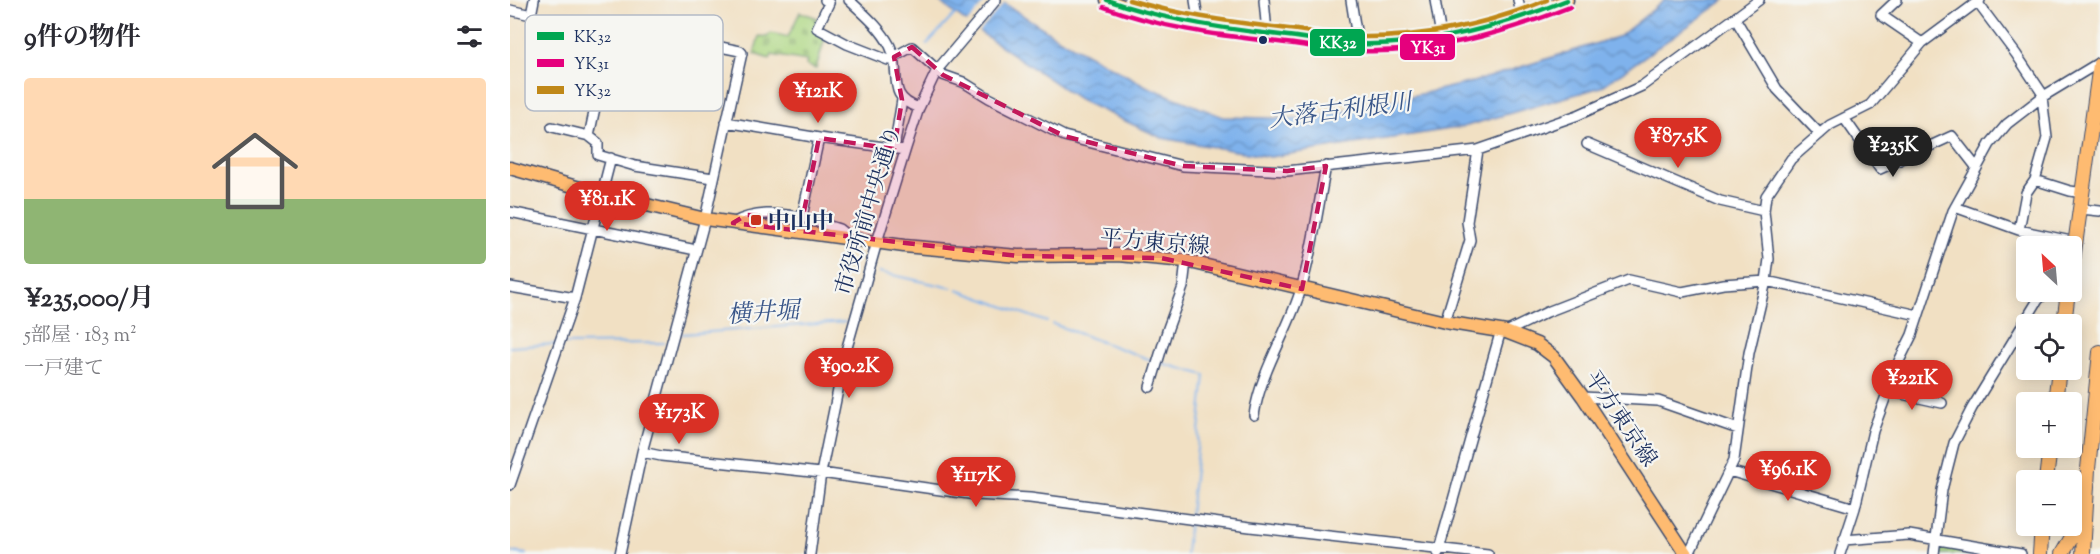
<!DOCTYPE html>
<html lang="ja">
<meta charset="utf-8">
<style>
:root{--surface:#fff;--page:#f7f7f7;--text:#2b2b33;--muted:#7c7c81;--line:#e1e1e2;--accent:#d93025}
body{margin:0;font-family:"Sorts Mill Goudy","Noto Serif JP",serif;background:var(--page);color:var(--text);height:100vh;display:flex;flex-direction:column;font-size:22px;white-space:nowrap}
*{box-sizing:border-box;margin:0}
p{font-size:20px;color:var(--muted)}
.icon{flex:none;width:33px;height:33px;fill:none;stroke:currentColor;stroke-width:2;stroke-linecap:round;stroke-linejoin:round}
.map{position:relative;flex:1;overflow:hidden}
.drawer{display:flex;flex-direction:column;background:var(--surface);width:510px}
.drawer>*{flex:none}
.needle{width:39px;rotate:334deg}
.fabs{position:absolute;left:1506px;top:236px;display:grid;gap:12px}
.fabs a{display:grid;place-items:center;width:66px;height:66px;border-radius:6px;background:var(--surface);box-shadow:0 3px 15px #0003;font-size:30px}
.price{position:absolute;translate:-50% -51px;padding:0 14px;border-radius:21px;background:var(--accent);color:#fff;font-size:20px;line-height:39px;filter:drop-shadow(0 2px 3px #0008)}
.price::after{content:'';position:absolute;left:50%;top:36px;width:18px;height:14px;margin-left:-9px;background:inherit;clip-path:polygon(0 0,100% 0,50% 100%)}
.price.selected{background:#222;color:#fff}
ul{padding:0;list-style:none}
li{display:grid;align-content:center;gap:12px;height:318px;padding:0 24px}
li+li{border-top:2px solid var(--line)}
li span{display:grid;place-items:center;height:186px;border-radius:6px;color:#555}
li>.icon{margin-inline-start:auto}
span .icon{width:108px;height:108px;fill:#fffc;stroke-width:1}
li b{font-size:26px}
h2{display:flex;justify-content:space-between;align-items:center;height:72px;padding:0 24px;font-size:26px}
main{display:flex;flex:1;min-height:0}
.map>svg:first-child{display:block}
</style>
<main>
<section class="drawer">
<h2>9件の物件<svg class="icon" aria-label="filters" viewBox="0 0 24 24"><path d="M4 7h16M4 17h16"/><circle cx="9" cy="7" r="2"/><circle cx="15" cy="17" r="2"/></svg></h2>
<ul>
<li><span style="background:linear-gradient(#ffd9b3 65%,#8fb573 0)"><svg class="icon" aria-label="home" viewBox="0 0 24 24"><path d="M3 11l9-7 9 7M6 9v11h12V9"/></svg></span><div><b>¥235,000/月</b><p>5部屋 · 183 m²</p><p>一戸建て</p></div></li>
</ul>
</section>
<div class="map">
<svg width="1590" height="554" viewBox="0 0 1590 554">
<defs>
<pattern id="cemetery-stones" width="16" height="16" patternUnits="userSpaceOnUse" patternTransform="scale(1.5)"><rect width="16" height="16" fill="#add782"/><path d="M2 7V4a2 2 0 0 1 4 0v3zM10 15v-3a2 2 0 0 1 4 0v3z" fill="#94b973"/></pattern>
<pattern id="park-crowns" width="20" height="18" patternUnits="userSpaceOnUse" patternTransform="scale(1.5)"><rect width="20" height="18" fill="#add782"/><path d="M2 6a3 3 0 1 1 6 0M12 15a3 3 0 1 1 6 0" fill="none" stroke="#94b973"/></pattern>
<pattern id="water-waves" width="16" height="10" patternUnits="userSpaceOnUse" patternTransform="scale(1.5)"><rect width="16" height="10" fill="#7fb2ec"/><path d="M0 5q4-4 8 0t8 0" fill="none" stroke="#6791c2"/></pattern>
</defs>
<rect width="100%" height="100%" fill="#f6f6f2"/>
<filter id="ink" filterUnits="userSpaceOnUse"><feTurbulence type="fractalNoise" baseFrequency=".0167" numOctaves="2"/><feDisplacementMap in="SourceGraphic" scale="12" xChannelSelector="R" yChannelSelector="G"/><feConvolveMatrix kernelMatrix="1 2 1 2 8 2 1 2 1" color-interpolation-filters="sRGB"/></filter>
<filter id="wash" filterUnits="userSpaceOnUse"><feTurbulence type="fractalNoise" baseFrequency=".008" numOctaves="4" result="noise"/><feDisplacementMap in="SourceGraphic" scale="24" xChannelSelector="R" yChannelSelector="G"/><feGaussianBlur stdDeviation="1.35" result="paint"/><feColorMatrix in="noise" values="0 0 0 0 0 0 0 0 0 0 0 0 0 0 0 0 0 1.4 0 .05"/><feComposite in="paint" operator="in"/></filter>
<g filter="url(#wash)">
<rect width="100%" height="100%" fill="#f1e0c3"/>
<!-- cemetery -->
<path fill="url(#cemetery-stones)" stroke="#648370" stroke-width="1.5" d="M290 12 308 18 304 30 315 38 306 69 296 65 297 61 262 55 260 59 244 54 249 36 257 37 261 33 278 37Z"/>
<!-- park -->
<path fill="url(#park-crowns)" stroke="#648370" stroke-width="1.5" d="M1431 544 1484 554H1430Z"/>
<!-- water -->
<path fill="url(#water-waves)" stroke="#4d70a5" stroke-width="1.5" d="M427 0H489L548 38 638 87 713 117 800 119 963 82 1110 36 1155 0H1215L1091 87 953 127 760 157 652 138 572 101 464 28Z"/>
<!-- pier -->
<path fill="#f1e0c3" d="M477 0 496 1 467 34 455 25Z"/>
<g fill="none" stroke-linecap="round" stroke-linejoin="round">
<!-- stream -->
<path stroke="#7fb2ec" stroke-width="2" d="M417 44 446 13
M369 272 442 288
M448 290 537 322
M543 324 644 361
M172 334 335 322
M56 344 154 343
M0 347 45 344
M651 363 695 375 680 515
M0 552 16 554
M676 554 679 523"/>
</g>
</g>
<g filter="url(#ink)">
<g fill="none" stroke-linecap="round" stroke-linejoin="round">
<!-- minor casing -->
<g stroke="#3b4a6d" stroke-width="12">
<path id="minor" d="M315 0 319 3 307 28 337 44 378 60 402 47 433 75 453 82 479 98 554 136 673 166 777 171 968 150 1068 115 1132 86 1249 0
M339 0C354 14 370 27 380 46 393 72 374 97 409 108
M630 0 632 13
M685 0 689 25
M754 0 757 33
M841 0 848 44
M925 0 931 36
M1008 0 1012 18
M1387 0 1371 15 1412 43
M1467 2 1506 54 1534 96
M0 10 21 15 24 21 65 30 201 45 230 51 232 53 195 219 132 452 110 554
M21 15 24 0
M1225 18 1267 89 1310 134
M1334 118 1370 169 1442 136 1467 168
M216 122 309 138 395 150
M42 127 79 136 88 143V155L125 166 203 178
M79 136 92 75 108 36
M309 138 292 217 329 229 339 237
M1077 144 1210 201 1254 211
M384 149 392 100
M1525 180 1560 191 1573 193
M1445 207 1509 230 1566 242
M1571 209 1590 211
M0 212 186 250
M223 223C244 211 269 213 292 217
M1509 230 1516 193 1525 180 1537 138 1532 97
M0 287 65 298
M935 322 960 240 957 222 968 150
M996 332 1037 312 1119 280 1172 292 1213 284 1256 281 1408 315
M640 387 658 328 673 287 676 261
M1378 391 1432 403
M1073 397 1148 401 1228 429
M744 415C751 370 778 332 791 289 803 249 808 207 816 166
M132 452 151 456 311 473 466 495 520 498 740 527 978 554
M1219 471 1345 508
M0 485 65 298 101 158
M1334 540 1399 535 1511 554
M928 553 991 330
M300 554 311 473 336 351 367 242 396 148 409 108 427 70 486 0
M1179 554 1224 460 1239 353 1256 281 1259 259 1254 211 1256 196 1281 159 1320 125 1360 105 1412 43 1470 0
M1330 554 1345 508 1363 431 1389 361 1402 335 1443 211 1480 144 1497 124 1532 97 1590 62
M1424 554 1432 490 1444 443 1462 408 1528 300 1537 291"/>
</g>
<!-- major casing -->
<g stroke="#3b4a6d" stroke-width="15">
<path id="major" d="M597 0C647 20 699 26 753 33 785 36 816 43 848 44 913 47 998 26 1057 0
M0 168 91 194 195 219 394 246 508 256 608 255 676 261 935 322 996 332 1027 344 1044 357 1073 397 1176 554"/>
</g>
<!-- highway casing -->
<g stroke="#3b4a6d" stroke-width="16">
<path id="highway" d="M1562 267 1590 64
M1554 324 1558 291
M1545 402 1549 369
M1536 480 1540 447
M1530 554 1532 525
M1552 554 1566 530 1568 517
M1573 554 1578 469 1590 352"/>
</g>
<!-- minor -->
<use href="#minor" stroke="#fff" stroke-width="9"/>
<!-- major -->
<use href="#major" stroke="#febb71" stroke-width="12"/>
<!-- highway -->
<use href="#highway" stroke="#febb71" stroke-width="14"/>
<!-- bus-1 casing -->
<g stroke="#f6f6f2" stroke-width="9">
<path id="bus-1" d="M597 0C650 19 706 28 762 34 791 37 819 43 848 44 920 46 991 27 1057 0"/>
</g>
<!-- bus-2 casing -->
<g stroke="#f6f6f2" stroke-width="9">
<path id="bus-2" d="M594 7C648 27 704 35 760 41 789 44 817 50 846 51 920 54 992 34 1060 7"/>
</g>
<!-- bus-3 casing -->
<g stroke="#f6f6f2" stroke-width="9">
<path id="bus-3" d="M619 0C666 14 714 21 763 27 792 30 820 36 849 37 913 38 978 24 1037 0"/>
</g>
<!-- bus-1 -->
<use href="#bus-1" stroke="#00a651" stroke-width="4.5"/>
<!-- bus-2 -->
<use href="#bus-2" stroke="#e5007d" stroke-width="4.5"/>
<!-- bus-3 -->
<use href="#bus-3" stroke="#c08818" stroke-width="4.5"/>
</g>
</g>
<!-- marked area -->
<path fill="#c2185b" fill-opacity="0.2" stroke="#c2185b" stroke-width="4.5" stroke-dasharray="12 8" stroke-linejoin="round" d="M402 47 433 75 554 136 673 166 777 171 816 166 792 289 651 258 508 256 223 223 236 215 293 216 309 138 384 149 392 100 384 57Z"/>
<!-- markers -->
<circle fill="#1b2f5e" stroke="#f6f6f2" stroke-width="2" cx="753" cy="40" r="5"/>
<rect fill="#c8321e" stroke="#f6f6f2" stroke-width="2" x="240" y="214" width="12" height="12" rx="3"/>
<g text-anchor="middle" stroke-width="4.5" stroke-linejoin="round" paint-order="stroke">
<!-- street labels -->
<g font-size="22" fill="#1b2f5e" stroke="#f6f6f2">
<text transform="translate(357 210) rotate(-73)" y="8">市役所前中央通り</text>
<text transform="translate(645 241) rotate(5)" y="8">平方東京線</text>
<text transform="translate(1112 418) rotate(56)" y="8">平方東京線</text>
</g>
<!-- poi labels -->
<g font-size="22" font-weight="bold" fill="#1b2f5e" stroke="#f6f6f2" text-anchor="start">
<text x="258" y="228">中山中</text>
</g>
<!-- water labels -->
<g font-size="24" font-style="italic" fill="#395689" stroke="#f6f6f2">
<text transform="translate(830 110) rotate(-7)" y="8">大落古利根川</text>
<text transform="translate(253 312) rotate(-4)" y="8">横井堀</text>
</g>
</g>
<!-- legend -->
<rect x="15" y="15" width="198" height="96" rx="9" fill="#f6f6f2" stroke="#b4bac6" stroke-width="1.5"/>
<rect x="27" y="32" width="27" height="8" fill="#00a651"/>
<rect x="27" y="59" width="27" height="8" fill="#e5007d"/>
<rect x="27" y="86" width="27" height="8" fill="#c08818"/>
<g font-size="16" fill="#1b2f5e">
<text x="64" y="42">KK32</text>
<text x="64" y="69">YK31</text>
<text x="64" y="96">YK32</text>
</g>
<g stroke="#f6f6f2" stroke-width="2">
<rect x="799" y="28" width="57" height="29" rx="6" fill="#00a651"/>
<rect x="889" y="33" width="57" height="28" rx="6" fill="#e5007d"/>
</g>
<g font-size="16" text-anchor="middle" font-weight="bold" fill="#fff">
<text x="828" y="48">KK32</text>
<text x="918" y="53">YK31</text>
</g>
</svg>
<div class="fabs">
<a><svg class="needle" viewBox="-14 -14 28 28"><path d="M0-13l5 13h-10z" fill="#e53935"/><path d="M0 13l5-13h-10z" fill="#7c7c81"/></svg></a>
<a><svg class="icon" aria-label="locate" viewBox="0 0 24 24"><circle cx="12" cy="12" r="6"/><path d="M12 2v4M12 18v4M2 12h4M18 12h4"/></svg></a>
<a>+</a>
<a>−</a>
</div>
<b class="price" style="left:308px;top:124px">¥121K</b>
<b class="price" style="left:1168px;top:169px">¥87.5K</b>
<b class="price selected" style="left:1383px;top:178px">¥235K</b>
<b class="price" style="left:97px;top:232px">¥81.1K</b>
<b class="price" style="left:339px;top:399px">¥90.2K</b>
<b class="price" style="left:1402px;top:411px">¥221K</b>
<b class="price" style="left:169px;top:445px">¥173K</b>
<b class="price" style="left:1278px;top:502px">¥96.1K</b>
<b class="price" style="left:466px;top:508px">¥117K</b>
</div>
</main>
